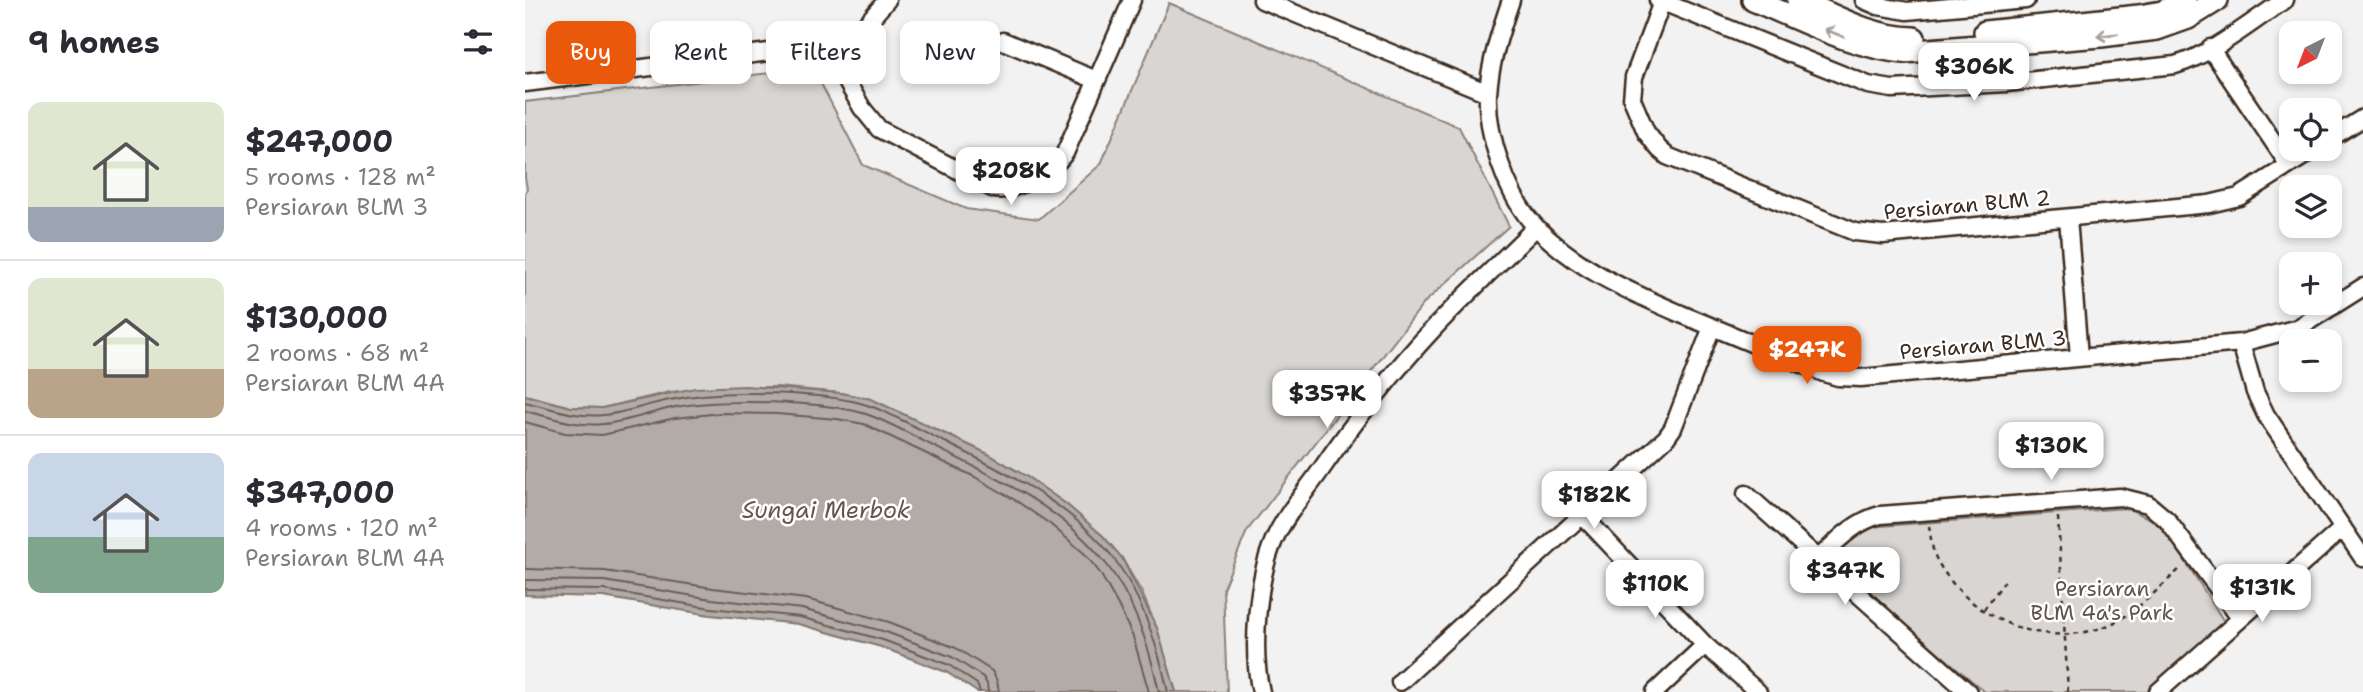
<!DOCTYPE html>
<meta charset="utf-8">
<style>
:root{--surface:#fff;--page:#f7f7f7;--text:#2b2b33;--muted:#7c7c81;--line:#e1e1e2;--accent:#ea580c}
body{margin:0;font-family:"Shantell Sans",sans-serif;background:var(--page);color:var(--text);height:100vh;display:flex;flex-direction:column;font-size:26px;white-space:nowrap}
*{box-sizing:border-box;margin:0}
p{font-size:23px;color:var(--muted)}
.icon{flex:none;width:38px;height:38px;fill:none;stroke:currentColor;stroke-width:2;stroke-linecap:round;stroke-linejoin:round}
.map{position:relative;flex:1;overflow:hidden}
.panel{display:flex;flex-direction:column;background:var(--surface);width:525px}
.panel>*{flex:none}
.banner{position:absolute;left:21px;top:21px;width:665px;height:63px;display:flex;gap:14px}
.needle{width:46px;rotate:222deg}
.buttons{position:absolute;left:1754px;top:21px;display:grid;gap:14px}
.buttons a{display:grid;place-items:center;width:63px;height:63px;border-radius:14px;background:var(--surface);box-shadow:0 4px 10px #0003;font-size:35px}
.price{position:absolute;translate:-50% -60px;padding:0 16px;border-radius:14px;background:#fff;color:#222;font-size:23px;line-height:46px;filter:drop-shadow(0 2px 4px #0008)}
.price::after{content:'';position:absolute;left:50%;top:42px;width:21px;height:16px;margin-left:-10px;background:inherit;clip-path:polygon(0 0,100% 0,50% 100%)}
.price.current{background:var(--accent);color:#fff}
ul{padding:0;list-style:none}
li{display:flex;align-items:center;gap:21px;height:175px;padding:0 28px}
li+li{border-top:2px solid var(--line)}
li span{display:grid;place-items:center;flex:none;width:196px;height:140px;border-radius:14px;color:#555}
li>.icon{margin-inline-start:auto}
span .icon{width:84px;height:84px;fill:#fffc;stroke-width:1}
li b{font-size:30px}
h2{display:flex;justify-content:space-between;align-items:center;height:84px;padding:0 28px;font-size:30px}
.pill{padding:0 24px;border-radius:14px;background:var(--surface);box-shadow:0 4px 10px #0003;font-size:24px;line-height:63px}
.pill.current{background:var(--accent);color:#fff}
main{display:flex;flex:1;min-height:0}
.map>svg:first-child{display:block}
</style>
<main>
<section class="panel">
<h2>9 homes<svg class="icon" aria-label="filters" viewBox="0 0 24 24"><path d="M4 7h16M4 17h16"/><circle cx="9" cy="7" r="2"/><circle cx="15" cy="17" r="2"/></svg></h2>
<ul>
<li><span style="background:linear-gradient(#dfe7d0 75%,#9aa5b1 0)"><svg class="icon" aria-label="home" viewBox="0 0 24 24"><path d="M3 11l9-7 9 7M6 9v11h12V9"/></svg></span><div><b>$247,000</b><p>5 rooms · 128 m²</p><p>Persiaran BLM 3</p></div></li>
<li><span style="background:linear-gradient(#dfe7d0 65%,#b9a48a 0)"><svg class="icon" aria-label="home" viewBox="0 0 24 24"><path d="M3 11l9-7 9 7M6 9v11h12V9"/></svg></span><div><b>$130,000</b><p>2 rooms · 68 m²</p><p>Persiaran BLM 4A</p></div></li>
<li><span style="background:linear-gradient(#c9d6e8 60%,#7fa58c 0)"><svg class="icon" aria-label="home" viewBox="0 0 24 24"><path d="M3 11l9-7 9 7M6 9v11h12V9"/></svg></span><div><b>$347,000</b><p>4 rooms · 120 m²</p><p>Persiaran BLM 4A</p></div></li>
</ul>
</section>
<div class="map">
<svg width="1838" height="692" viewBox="0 0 1838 692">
<rect width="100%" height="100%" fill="#f3f2f2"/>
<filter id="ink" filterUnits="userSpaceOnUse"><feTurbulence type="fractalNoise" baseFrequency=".0143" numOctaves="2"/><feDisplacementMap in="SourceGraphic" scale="14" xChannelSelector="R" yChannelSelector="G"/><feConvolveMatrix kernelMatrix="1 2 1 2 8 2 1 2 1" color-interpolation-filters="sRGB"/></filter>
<g filter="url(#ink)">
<!-- green -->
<path fill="#d8d5d2" stroke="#8a8078" stroke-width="2" d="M644 3 934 127 984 226 900 302 722 531 698 588 702 692H651L632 628 617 593 597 558 578 536 541 504 504 478 463 454 346 399 315 393 253 387H194L145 392 77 408 46 407 0 395V193L2 189 0 178V102L288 68 338 165 441 209 514 219 576 164Z
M1602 508 1630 521 1646 539 1700 623 1624 692H1460L1304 560 1343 527Z"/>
<!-- water -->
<path fill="#b2aba7" stroke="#827770" stroke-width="2" d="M220 386 316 393 346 399 463 454 504 478 541 504 578 536 597 558 632 628 651 692H452L421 672 356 647 273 624 185 615 78 597 0 595V395L46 407 77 408 170 388Z"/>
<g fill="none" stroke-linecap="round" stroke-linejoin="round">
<!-- shore -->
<path stroke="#6b5e55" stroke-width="2" d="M0 402C26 408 51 418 78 415 100 413 123 404 145 400 169 395 194 393 219 393 254 393 313 395 345 406 372 416 397 431 422 443 482 473 548 505 590 560 618 598 633 647 643 692
M0 411C26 417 51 427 78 424 101 422 124 413 146 408 170 403 195 402 220 402 255 402 308 404 341 414 367 423 393 439 418 451 477 480 541 511 582 565 610 601 625 649 634 692
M0 422 40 433 77 435 150 418 196 413 252 414 312 419 339 424 450 477 490 500 525 524 560 554 575 573 593 605 608 637 624 692
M0 569 80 571 188 588 281 599 364 622 431 648 467 671 472 681 474 692
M0 580 79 581 187 599 277 609 361 632 427 657 458 677 462 684 463 692
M0 589 79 590 186 608 275 617 358 640 424 665 452 684 455 692"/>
<!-- minor casing -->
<g stroke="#3b2a1e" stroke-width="21">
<path id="minor" d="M737 0 963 93
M986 0C976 29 965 62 963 93 961 134 982 197 1011 227 1052 269 1103 291 1156 314 1204 334 1252 354 1299 373L1313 377 1336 378 1716 343 1773 328 1838 287
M1133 0 1343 85 1367 89 1482 83 1650 65C1687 55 1727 21 1760 0
M1339 0 1353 6 1382 11 1501 0
M1137 2 1109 77 1107 99 1121 132 1134 149 1142 156 1330 232 1358 235 1684 204 1714 197 1790 149
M478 41 571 80
M1685 48 1764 165
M307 56 331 36 362 0
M0 83 283 47 298 48 307 56 337 108 354 129 469 189C490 193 528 170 540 153L607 0
M1804 139 1838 118
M1543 218 1554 357
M1716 343 1730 392 1741 415 1838 558
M1221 494 1443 692
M1058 516 1180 645 1233 692
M1293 559C1312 541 1329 522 1355 515L1595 497 1623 504 1642 520 1715 618
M875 682 1141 438 1148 428 1187 327
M736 692C726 651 732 579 749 540 759 517 778 495 793 474 828 423 867 373 909 328 942 293 977 261 1011 227
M1130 692 1180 645
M1633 692 1818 528"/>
</g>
<!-- tertiary casing -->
<g stroke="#3b2a1e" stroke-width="26">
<path id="tertiary" d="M1228 0C1277 20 1326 47 1379 52L1576 36 1632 29 1663 18 1692 0
M1273 0C1310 16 1348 38 1389 38
M1460 32 1614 16 1637 12 1660 0"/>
</g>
<!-- path -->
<path stroke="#3b2a1e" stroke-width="2.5" stroke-dasharray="5 5" stroke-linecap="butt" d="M1533 517 1543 692
M1404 526C1406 538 1407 552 1413 562 1446 621 1523 652 1586 624 1613 611 1635 587 1657 567
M1459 609 1482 578"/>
<!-- minor -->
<use href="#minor" stroke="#fff" stroke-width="16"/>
<!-- tertiary -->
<use href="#tertiary" stroke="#fff" stroke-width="21"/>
</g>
<!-- one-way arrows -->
<defs><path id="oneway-shaft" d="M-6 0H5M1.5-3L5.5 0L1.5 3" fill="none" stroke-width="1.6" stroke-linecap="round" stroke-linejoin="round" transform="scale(1.75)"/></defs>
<g stroke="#a79f9a">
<use href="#oneway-shaft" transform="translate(1309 33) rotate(-158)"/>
<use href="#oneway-shaft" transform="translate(1582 35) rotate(174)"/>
</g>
</g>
<g text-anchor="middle" stroke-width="5" stroke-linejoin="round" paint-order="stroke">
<!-- street labels -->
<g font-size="21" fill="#3b2a1e" stroke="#fff">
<text transform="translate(1442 205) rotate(-5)" y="7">Persiaran BLM 2</text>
<text transform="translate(1458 345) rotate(-5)" y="7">Persiaran BLM 3</text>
</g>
<!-- park labels -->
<g font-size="21" fill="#62554b" stroke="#fff">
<text x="1577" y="596">Persiaran<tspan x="1577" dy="24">BLM 4a's Park</tspan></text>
</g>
<!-- water labels -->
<g font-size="23" font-style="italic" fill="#65574e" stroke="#fff">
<text x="301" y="518">Sungai Merbok</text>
</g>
</g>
</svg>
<div class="buttons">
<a><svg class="needle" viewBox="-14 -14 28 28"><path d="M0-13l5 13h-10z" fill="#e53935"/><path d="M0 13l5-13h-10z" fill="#7c7c81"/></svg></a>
<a><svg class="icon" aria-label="locate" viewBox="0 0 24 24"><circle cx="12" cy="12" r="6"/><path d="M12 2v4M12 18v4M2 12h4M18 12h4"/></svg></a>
<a><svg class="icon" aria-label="layers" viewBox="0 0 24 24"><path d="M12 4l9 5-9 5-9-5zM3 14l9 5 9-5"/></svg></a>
<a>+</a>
<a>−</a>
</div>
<b class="price" style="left:1449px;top:103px">$306K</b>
<b class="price" style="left:486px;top:207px">$208K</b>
<b class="price current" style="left:1282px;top:386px">$247K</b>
<b class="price" style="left:802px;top:430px">$357K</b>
<b class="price" style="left:1526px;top:482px">$130K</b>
<b class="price" style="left:1069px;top:531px">$182K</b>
<b class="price" style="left:1320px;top:607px">$347K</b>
<b class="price" style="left:1130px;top:620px">$110K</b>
<b class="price" style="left:1737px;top:624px">$131K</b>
<div class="banner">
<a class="pill current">Buy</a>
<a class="pill">Rent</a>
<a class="pill">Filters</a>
<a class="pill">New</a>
</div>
</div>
</main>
